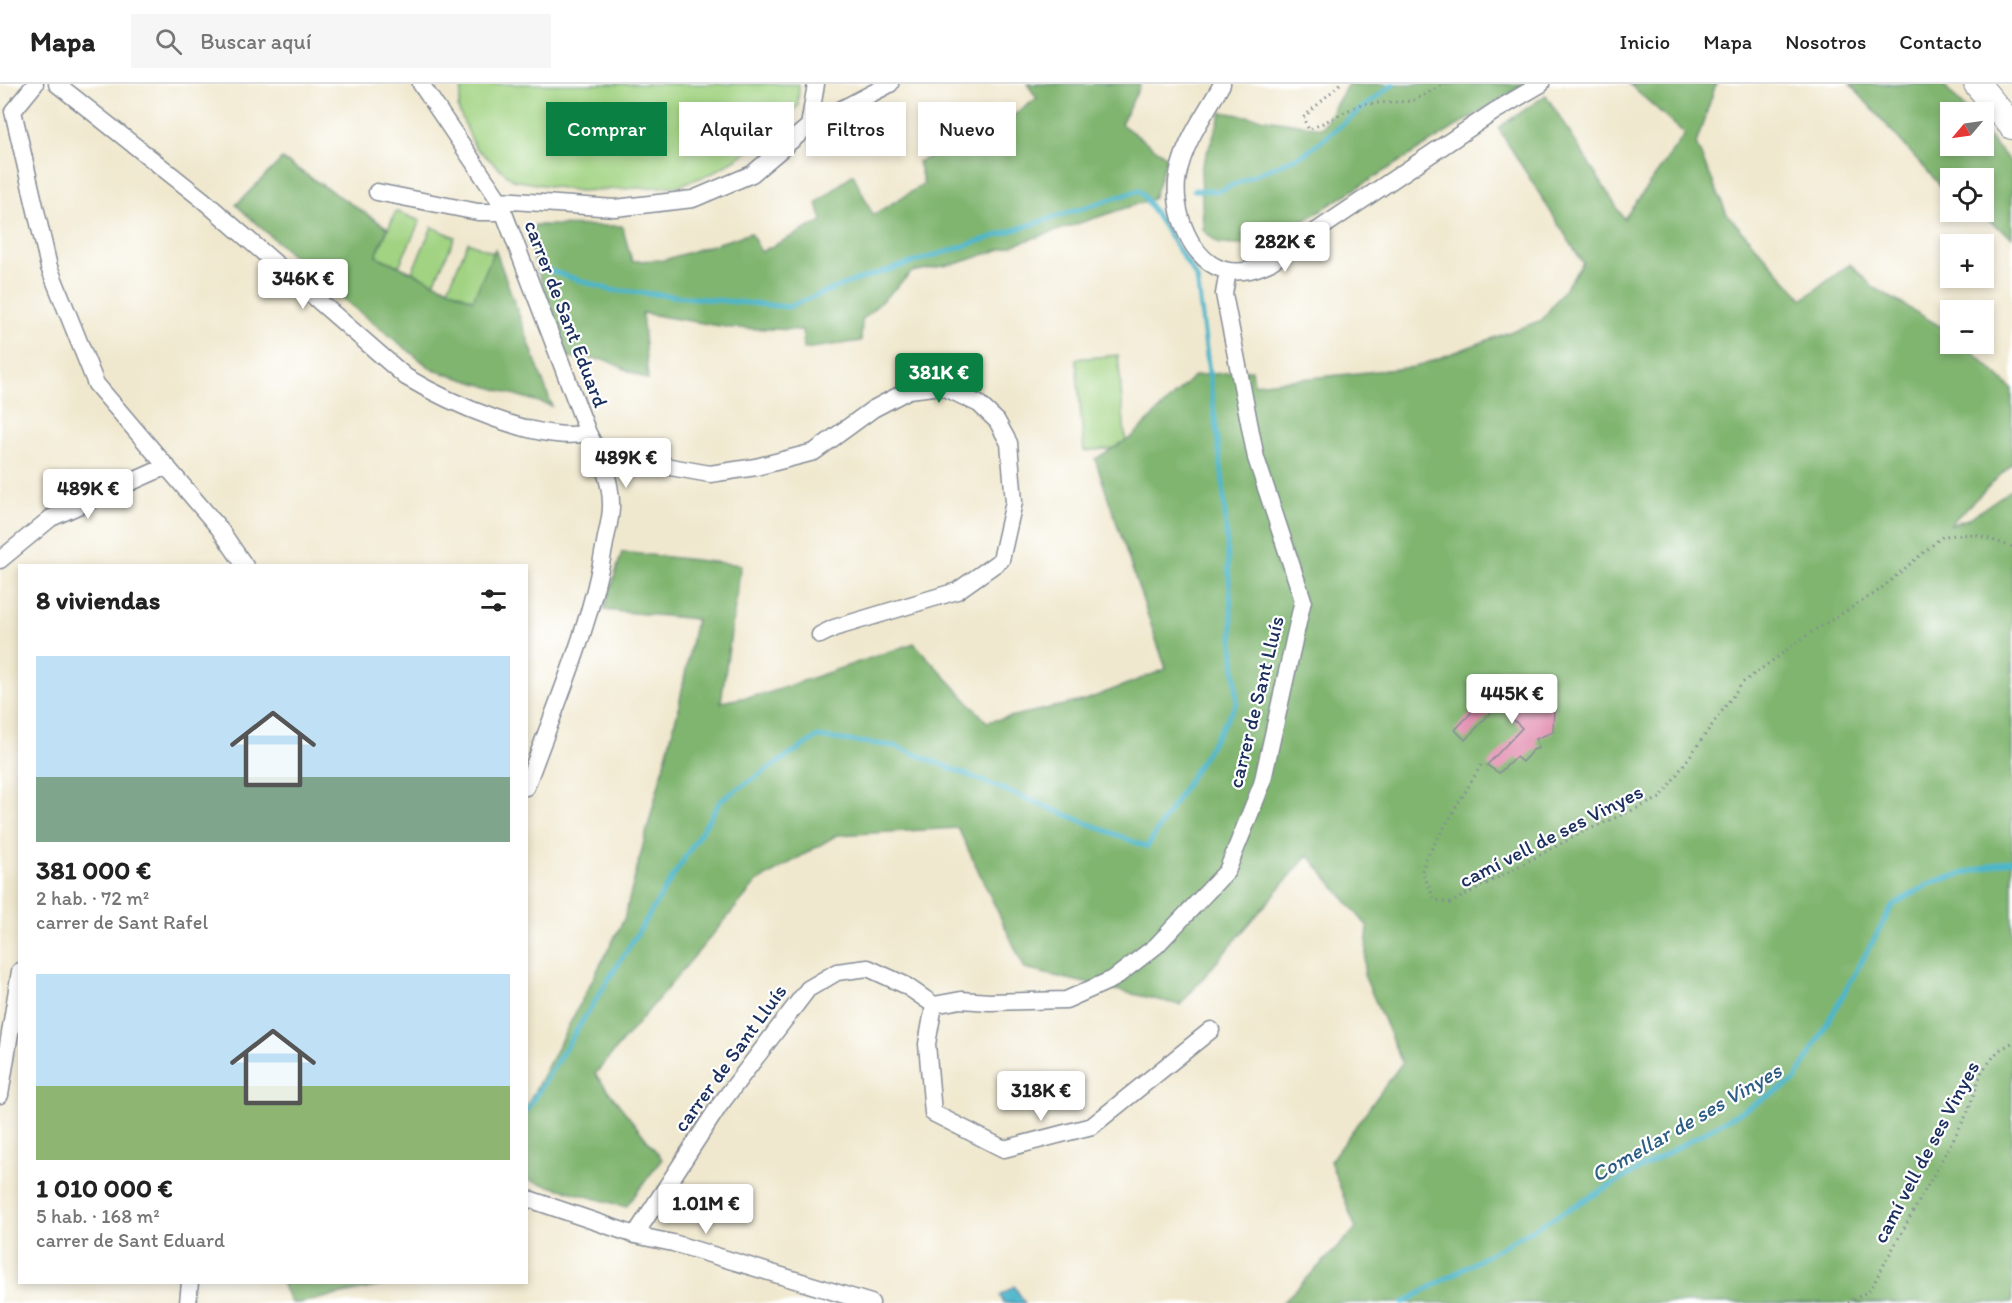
<!DOCTYPE html>
<html lang="es">
<meta charset="utf-8">
<style>
:root{--surface:#fff;--page:#f6f6f6;--text:#222;--muted:#767676;--line:#e0e0e0;--accent:#0b8043}
body{margin:0;font-family:Itim,sans-serif;background:var(--page);color:var(--text);height:100vh;display:flex;flex-direction:column;font-size:22px;white-space:nowrap}
*{box-sizing:border-box;margin:0}
p{font-size:20px;color:var(--muted)}
.icon{flex:none;width:33px;height:33px;fill:none;stroke:currentColor;stroke-width:2;stroke-linecap:round;stroke-linejoin:round}
.map{position:relative;flex:1;overflow:hidden}
.details{position:absolute;left:18px;top:480px;width:510px;height:720px;display:flex;flex-direction:column;background:var(--surface);border-radius:0px;box-shadow:0 3px 9px #0003}
.details>*{flex:none}
.guide{position:absolute;left:546px;top:18px;width:570px;height:54px;display:flex;gap:12px}
.needle{width:39px;rotate:241deg}
.buttons{position:absolute;left:1940px;top:18px;display:grid;gap:12px}
.buttons a{display:grid;place-items:center;width:54px;height:54px;border-radius:0px;background:var(--surface);box-shadow:0 3px 9px #0003;font-size:30px}
.price{position:absolute;translate:-50% -51px;padding:0 14px;border-radius:6px;background:#fff;color:#222;font-size:20px;line-height:39px;filter:drop-shadow(0 2px 3px #0008)}
.price::after{content:'';position:absolute;left:50%;top:36px;width:18px;height:14px;margin-left:-9px;background:inherit;clip-path:polygon(0 0,100% 0,50% 100%)}
.price.selected{background:var(--accent);color:#fff}
ul{padding:0;list-style:none}
li{display:grid;align-content:center;gap:12px;height:318px;padding:0 18px}
li span{display:grid;place-items:center;height:186px;border-radius:0px;color:#555}
li>.icon{margin-inline-start:auto}
span .icon{width:108px;height:108px;fill:#fffc;stroke-width:1}
li b{font-size:26px}
h2{display:flex;justify-content:space-between;align-items:center;height:72px;padding:0 18px;font-size:26px}
.chip{padding:0 21px;border-radius:0px;background:var(--surface);box-shadow:0 3px 9px #0003;font-size:21px;line-height:54px}
.chip.selected{background:var(--accent);color:#fff}
header{display:flex;align-items:center;gap:36px;box-sizing:border-box;height:84px;padding:0 30px;background:var(--surface);border-bottom:2px solid var(--line)}
header strong{font-size:28px}
nav{display:flex;gap:33px;margin-inline-start:auto;font-size:21px}
.search{width:420px;height:54px;background:var(--page);display:flex;align-items:center;gap:15px;box-sizing:border-box;padding:0 21px;border-radius:0px;color:var(--muted);font-size:22px}
.map>svg:first-child{display:block}
</style>
<header>
<strong>Mapa</strong>
<div class="search"><svg class="icon" aria-label="search" viewBox="0 0 24 24"><circle cx="10" cy="10" r="6"/><path d="M15 15l6 6"/></svg>Buscar aquí</div>
<nav><a>Inicio</a><a>Mapa</a><a>Nosotros</a><a>Contacto</a></nav>
</header>
<div class="map">
<svg width="2012" height="1219" viewBox="0 0 2012 1219">
<rect width="100%" height="100%" fill="#fff"/>
<filter id="ink" filterUnits="userSpaceOnUse"><feTurbulence type="fractalNoise" baseFrequency=".0167" numOctaves="2"/><feDisplacementMap in="SourceGraphic" scale="12" xChannelSelector="R" yChannelSelector="G"/><feConvolveMatrix kernelMatrix="1 2 1 2 8 2 1 2 1" color-interpolation-filters="sRGB"/></filter>
<filter id="wash" filterUnits="userSpaceOnUse"><feTurbulence type="fractalNoise" baseFrequency=".008" numOctaves="4" result="noise"/><feDisplacementMap in="SourceGraphic" scale="24" xChannelSelector="R" yChannelSelector="G"/><feGaussianBlur stdDeviation="1.35" result="paint"/><feColorMatrix in="noise" values="0 0 0 0 0 0 0 0 0 0 0 0 0 0 0 0 0 1.4 0 .05"/><feComposite in="paint" operator="in"/></filter>
<g filter="url(#wash)">
<rect width="100%" height="100%" fill="#f0e8ce"/>
<!-- green -->
<path fill="#a1d382" stroke="#5e8170" stroke-width="1.5" d="M463 0H799L798 22 761 60 711 90 677 102 579 107 513 96 475 63 458 25Z
M396 127 420 137 399 182 376 172Z
M432 143 455 153 434 199 412 188Z
M468 158 494 169 474 216 448 205Z
M1118 271 1126 363 1084 367 1076 275Z"/>
<!-- forest -->
<path fill="#80b570" stroke="#4e7267" stroke-width="1.5" d="M1027 0H1141L1121 40 1167 73 1153 115 959 179 912 188 862 236 861 257 804 265 802 246 732 244 642 229 648 296 606 276 567 273 528 158 535 141 622 142 632 177 664 176 751 149 761 168 822 137 817 119 853 90 873 131 924 100 918 78 994 46 1037 14Z
M1348 0H1525L1263 162 1219 160 1203 146 1201 85 1222 28 1322 44Z
M1629 0H1716L1696 60 1727 130 1803 215 1850 180 1873 203 1950 248V260H1965L2012 305V380L1949 441 1968 435 2012 405V1219H1282L1356 1145 1330 1077 1402 979 1364 891 1368 843 1308 771 1180 921 1025 885 958 744 837 751 757 798 595 990 662 1075 626 1123 527 1096 526 1024 624 835 678 626 696 535 604 526 622 468 741 481 721 618 768 609 914 559 987 638 1086 616 1166 585 1095 375 1132 353 1194 292 1252 286 1254 300 1415 283 1542 236 1583 179 1498 44 1546 11 1624 135 1685 50Z
M1850 0H1943L1968 28H1950V62H1983V46L2012 80V153L1975 128H1983V94H1950V111L1945 107Z
M282 75 388 144 376 172 473 216 495 165 552 322 433 286 325 201 236 121Z
M282 1199H395L299 1219H291Z"/>
<!-- water -->
<path fill="#4db6cb" stroke="#347294" stroke-width="1.5" d="M1014 1202 1025 1219H1004L1000 1212Z"/>
<g fill="none" stroke-linecap="round" stroke-linejoin="round">
<!-- stream -->
<path stroke="#4db6cb" stroke-width="5" d="M1194 106 1219 107 1306 69 1393 0
M526 1027 721 716 817 653 895 662 1147 763 1237 619 1223 398 1197 194 1140 106 848 199 788 223 611 206 547 186
M1403 1219 1795 997 1893 821 1933 798 2012 776"/>
</g>
<g id="blocks">
<!-- building -->
<path fill="#e493b4" d="M1500 598 1529 625 1536 617 1554 624 1553 648 1536 655 1539 664 1533 666 1522 678 1516 673 1499 689 1487 681 1522 644 1498 621 1465 656 1455 646Z"/>
</g>
</g>
<g filter="url(#ink)">
<use href="#blocks" fill-opacity="0" stroke="#868c96" stroke-width="1.5"/>
<g fill="none" stroke-linecap="round" stroke-linejoin="round">
<!-- minor casing -->
<g stroke="#868c96" stroke-width="19">
<path id="minor" d="M35 0 13 27 49 183 96 300 219 444 245 482
M57 0 203 116 406 293C448 318 540 360 588 349
M421 0 499 116 588 349C600 371 612 397 611 423 611 434 607 447 605 459 591 543 555 623 526 703
M1222 0C1206 29 1184 58 1178 91 1171 125 1191 181 1229 187 1244 189 1256 185 1269 179L1495 27 1541 0
M809 42 890 0
M377 108 478 128H503
M499 116 615 124 693 115 752 90 809 42 816 0
M599 368 611 366 642 378 710 390 756 383 814 368 873 325 909 306 941 302 979 320 997 337 1009 359 1014 418 1001 476 957 507 834 544 820 551
M0 476 51 434 167 382
M934 921 927 960 933 1029 1004 1065 1092 1042 1211 946
M0 1011 20 887
M526 1114 635 1151 673 1159 871 1219
M635 1151 719 1022 808 905 837 888 868 884 905 901 934 921 961 916 990 918 1066 916 1113 895 1156 862 1227 787 1262 700 1303 516 1256 374 1224 210 1228 187
M188 1219 190 1198"/>
</g>
<!-- highway casing -->
<g stroke="#868c96" stroke-width="28">
<path id="highway" d="M1977 0 2012 42"/>
</g>
<!-- path -->
<path stroke="#868c96" stroke-width="3" stroke-dasharray="1.5 4.5" stroke-linecap="butt" d="M1340 0 1303 34 1309 46 1361 20 1412 17 1445 0
M1481 681 1426 774 1422 787 1435 816 1450 819 1583 748 1660 714 1742 599 1813 547 1877 508 1943 452 1975 450 2012 463
M1848 1219 1870 1206 1967 1030 1982 987 1999 966 2012 959"/>
<!-- minor -->
<use href="#minor" stroke="#fff" stroke-width="16"/>
<!-- highway -->
<use href="#highway" stroke="#fff" stroke-width="26"/>
</g>
</g>
<g text-anchor="middle" stroke-width="4.5" stroke-linejoin="round" paint-order="stroke">
<!-- street labels -->
<g font-size="21" fill="#1b2f5e" stroke="#fff">
<text transform="translate(566 230) rotate(69)" y="7">carrer de Sant Eduard</text>
<text transform="translate(1256 618) rotate(-76)" y="7">carrer de Sant Lluís</text>
<text transform="translate(1551 752) rotate(-27)" y="7">camí vell de ses Vinyes</text>
<text transform="translate(730 974) rotate(-54)" y="7">carrer de Sant Lluís</text>
<text transform="translate(1926 1068) rotate(-62)" y="7">camí vell de ses Vinyes</text>
</g>
<!-- water labels -->
<g font-size="22" font-style="italic" fill="#2c5e84" stroke="#fff">
<text transform="translate(1686 1038) rotate(-30)" y="8">Comellar de ses Vinyes</text>
</g>
</g>
</svg>
<div class="buttons">
<a><svg class="needle" viewBox="-14 -14 28 28"><path d="M0-13l5 13h-10z" fill="#e53935"/><path d="M0 13l5-13h-10z" fill="#767676"/></svg></a>
<a><svg class="icon" aria-label="locate" viewBox="0 0 24 24"><circle cx="12" cy="12" r="6"/><path d="M12 2v4M12 18v4M2 12h4M18 12h4"/></svg></a>
<a>+</a>
<a>−</a>
</div>
<b class="price" style="left:1285px;top:189px">282K €</b>
<b class="price" style="left:303px;top:226px">346K €</b>
<b class="price selected" style="left:939px;top:320px">381K €</b>
<b class="price" style="left:626px;top:405px">489K €</b>
<b class="price" style="left:88px;top:436px">489K €</b>
<b class="price" style="left:1512px;top:641px">445K €</b>
<b class="price" style="left:1041px;top:1038px">318K €</b>
<b class="price" style="left:706px;top:1151px">1.01M €</b>
<div class="guide">
<a class="chip selected">Comprar</a>
<a class="chip">Alquilar</a>
<a class="chip">Filtros</a>
<a class="chip">Nuevo</a>
</div>
<section class="details">
<h2>8 viviendas<svg class="icon" aria-label="filters" viewBox="0 0 24 24"><path d="M4 7h16M4 17h16"/><circle cx="9" cy="7" r="2"/><circle cx="15" cy="17" r="2"/></svg></h2>
<ul>
<li><span style="background:linear-gradient(#bfe0f5 65%,#7fa58c 0)"><svg class="icon" aria-label="home" viewBox="0 0 24 24"><path d="M3 11l9-7 9 7M6 9v11h12V9"/></svg></span><div><b>381 000 €</b><p>2 hab. · 72 m²</p><p>carrer de Sant Rafel</p></div></li>
<li><span style="background:linear-gradient(#bfe0f5 60%,#8fb573 0)"><svg class="icon" aria-label="home" viewBox="0 0 24 24"><path d="M3 11l9-7 9 7M6 9v11h12V9"/></svg></span><div><b>1 010 000 €</b><p>5 hab. · 168 m²</p><p>carrer de Sant Eduard</p></div></li>
</ul>
</section>
</div>
